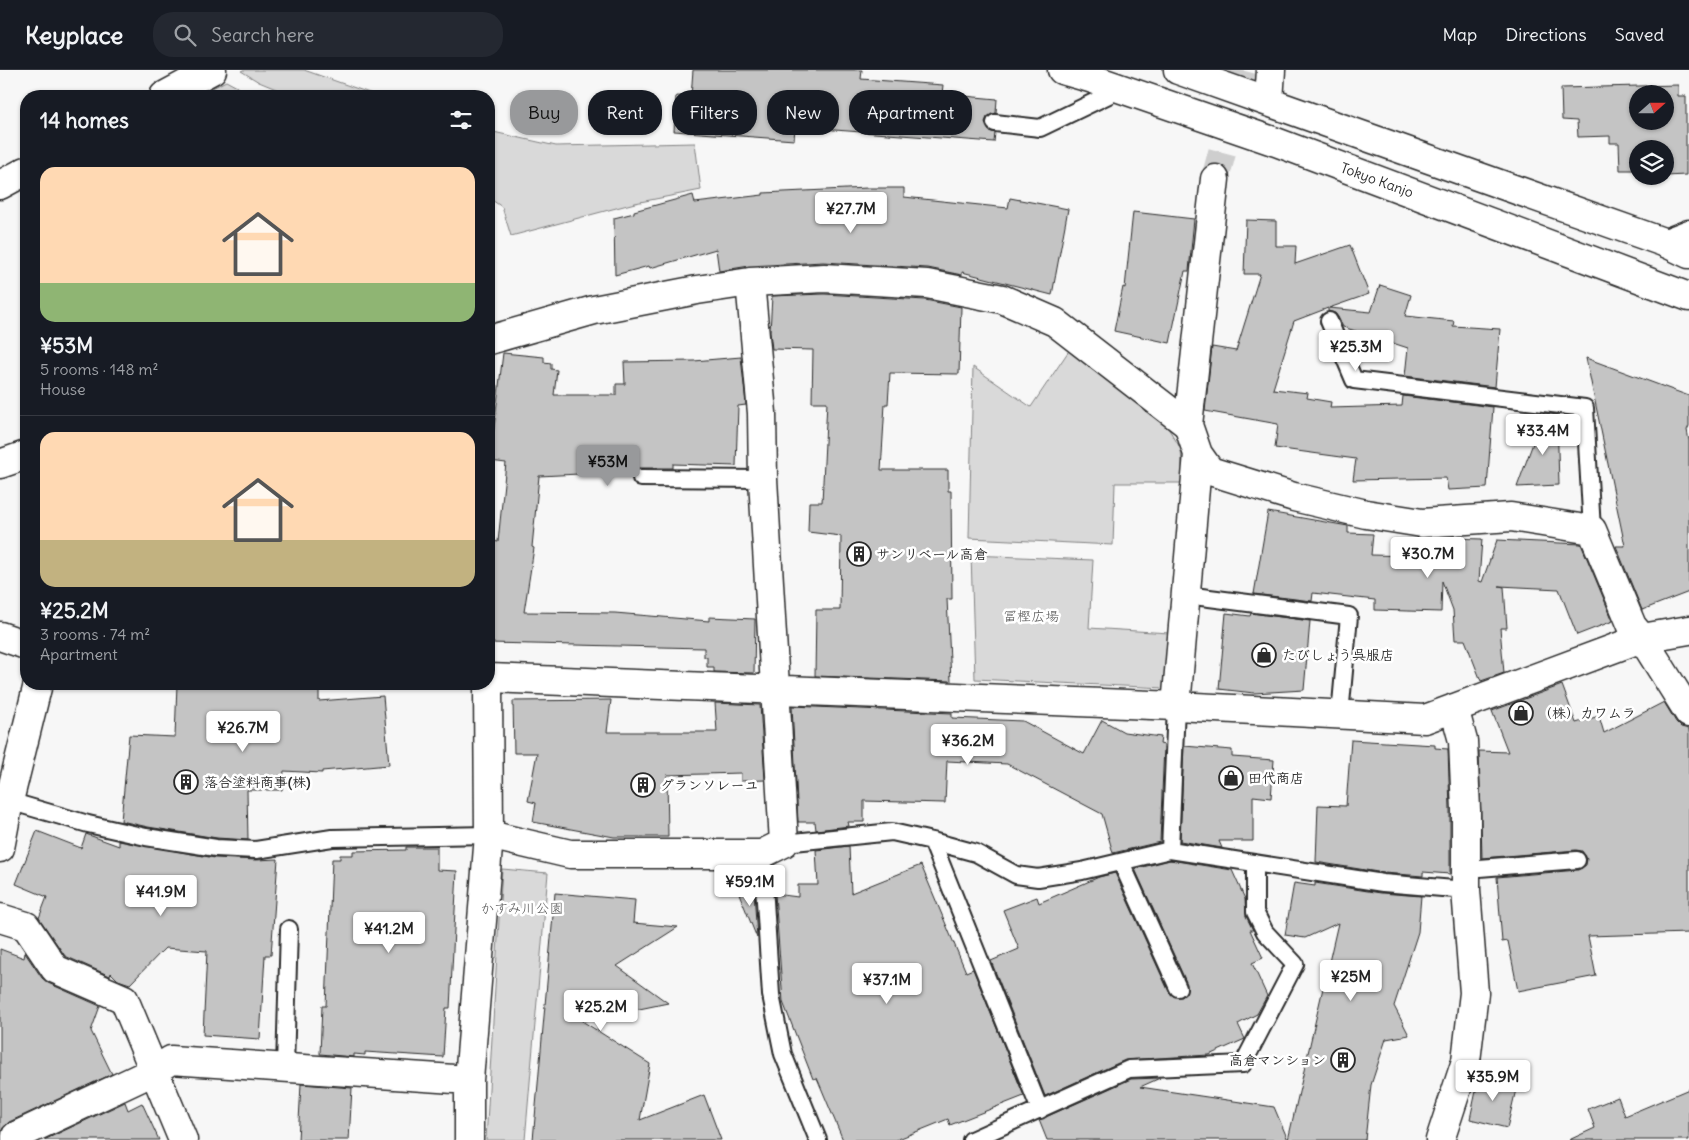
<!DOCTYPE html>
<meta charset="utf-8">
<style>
:root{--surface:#171b24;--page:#242831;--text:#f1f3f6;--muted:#9ea1a6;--line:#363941;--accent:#98999b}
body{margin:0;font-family:Delius,"Klee One",sans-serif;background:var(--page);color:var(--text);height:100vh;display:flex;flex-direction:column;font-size:19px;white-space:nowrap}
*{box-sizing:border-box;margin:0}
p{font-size:16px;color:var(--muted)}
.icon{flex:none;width:28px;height:28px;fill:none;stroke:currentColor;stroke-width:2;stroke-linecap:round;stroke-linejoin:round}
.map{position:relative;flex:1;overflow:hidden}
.sheet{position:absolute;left:20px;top:20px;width:475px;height:600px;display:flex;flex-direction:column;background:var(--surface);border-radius:20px;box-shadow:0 1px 4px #0004}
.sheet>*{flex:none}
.banner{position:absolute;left:510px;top:20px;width:475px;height:45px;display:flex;gap:10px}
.needle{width:32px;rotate:69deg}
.fabs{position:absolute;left:1629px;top:15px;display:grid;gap:10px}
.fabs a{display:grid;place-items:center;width:45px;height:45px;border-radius:50%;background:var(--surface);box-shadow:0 1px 4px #0004;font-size:25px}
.price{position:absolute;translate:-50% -42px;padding:0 11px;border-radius:5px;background:#fff;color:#222;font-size:16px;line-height:32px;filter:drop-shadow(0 1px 2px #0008)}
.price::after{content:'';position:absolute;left:50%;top:30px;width:15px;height:11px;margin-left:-8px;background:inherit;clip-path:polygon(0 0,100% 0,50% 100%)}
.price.selected{background:var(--accent);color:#111}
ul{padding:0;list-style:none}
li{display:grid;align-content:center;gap:10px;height:265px;padding:0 20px}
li+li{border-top:1px solid var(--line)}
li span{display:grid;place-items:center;height:155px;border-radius:15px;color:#555}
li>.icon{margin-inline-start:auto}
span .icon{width:90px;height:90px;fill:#fffc;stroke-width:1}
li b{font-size:21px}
h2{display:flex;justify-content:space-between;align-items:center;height:60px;padding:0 20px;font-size:21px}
.tag{padding:0 18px;border-radius:20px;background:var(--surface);box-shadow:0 1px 4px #0004;font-size:18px;line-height:45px}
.tag.selected{background:var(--accent);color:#111}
header{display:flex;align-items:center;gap:30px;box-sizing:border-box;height:70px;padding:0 25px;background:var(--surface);border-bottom:1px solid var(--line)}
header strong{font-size:24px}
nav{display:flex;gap:28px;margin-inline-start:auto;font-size:18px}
.search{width:350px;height:45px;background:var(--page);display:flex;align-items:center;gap:12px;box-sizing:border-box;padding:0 18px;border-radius:20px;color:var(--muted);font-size:19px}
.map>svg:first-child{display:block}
</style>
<header>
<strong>Keyplace</strong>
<div class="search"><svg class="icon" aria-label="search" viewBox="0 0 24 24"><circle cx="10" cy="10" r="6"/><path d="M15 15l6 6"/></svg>Search here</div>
<nav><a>Map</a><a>Directions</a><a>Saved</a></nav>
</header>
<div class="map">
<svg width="1689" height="1070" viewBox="0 0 1689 1070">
<rect width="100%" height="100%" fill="#f7f7f7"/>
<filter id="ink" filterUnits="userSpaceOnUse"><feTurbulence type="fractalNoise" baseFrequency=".02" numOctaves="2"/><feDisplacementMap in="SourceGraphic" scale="10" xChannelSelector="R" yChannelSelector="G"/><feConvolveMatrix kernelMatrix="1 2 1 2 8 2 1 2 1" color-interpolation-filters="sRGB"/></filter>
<g filter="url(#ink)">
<!-- green -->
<path fill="#d9d9d9" stroke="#828282" d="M243 0H304L378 26H293L259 12 241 1Z
M226 11 254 26H197Z
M489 61 556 76 695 73 701 120 635 133 511 166 502 137 489 128Z
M1070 279 1165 353 1181 379 1183 413H1115L1113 475 969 468 973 297 1031 337Z
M971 485 1093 490 1089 558 1169 563 1165 618 975 609Z
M502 799 548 803 525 1070H486Z"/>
<!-- building -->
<path fill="#c4c4c4" stroke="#2b2b2b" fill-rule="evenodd" d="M693 0H862L861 9 943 15 942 24 997 29 996 43 987 47 985 52 989 61 995 63 994 72 795 57 794 70 674 61 676 26 691 27Z
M1678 15V26H1686V105L1665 106V79H1638V100H1620L1619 73H1610V66L1578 67 1577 51 1562 50 1561 18ZM1638 24H1665V51H1638Z
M867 118H904V127L1008 138 1010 128 1068 139 1052 225 962 202V205L928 198 823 192 749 196 719 201 716 179 650 198 649 196 615 205 614 148 634 143V141L693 125 695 133 763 125V123Z
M1133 142 1194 149 1189 201H1185L1170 273 1114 261 1123 217 1125 218Z
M1246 150 1276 151V176H1296L1295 194 1350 175 1369 224 1329 238 1371 242 1380 215 1411 225 1405 246 1454 251 1453 256 1500 259 1495 317 1405 306 1408 278 1343 257 1338 247 1335 243 1328 241V238L1294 251 1273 319 1308 323 1307 328 1331 332 1330 338 1402 336 1403 326 1493 337 1487 418 1448 420 1446 408 1353 410 1356 389 1275 378 1278 354 1205 341 1212 277 1236 281 1260 204H1244Z
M824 224 925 230 961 237 959 304 890 303 888 334H885L881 400H948V421H951L952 529H947L951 611 815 606 816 540H840L841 466 808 462 809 432H822L827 332H812L813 280 772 279 770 262 772 226Z
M503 283 544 287V292L551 293V299L557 300 554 325H616V314H625L624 292 694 291 741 287 746 335 738 336 736 396 673 394V398H599V403L539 406 532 477 534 478 524 542 615 543 709 551V547L755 549 754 603 714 602V597H707V587H704V578L489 573V470L498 472 506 393 490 391Z
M1586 288 1689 326V356L1687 360 1689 371V522L1642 540 1616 476H1625Z
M1544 343 1557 345 1559 415 1517 417Z
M1268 442 1348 456V463L1373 464 1371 485 1451 487 1450 468 1482 469 1479 511 1482 512 1497 470 1581 474 1613 551 1577 565 1559 519 1499 516 1504 517 1507 558H1500L1504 603 1481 611 1465 570H1455L1453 540 1442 511 1441 542 1375 540V530L1313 523 1312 531 1254 524Z
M1226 543 1250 546 1251 543 1310 551 1304 620 1254 623 1219 619Z
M177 614 319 615V631L383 626 389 695 322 701V703L284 701 282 720H247L248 770 217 768 148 757 121 751 129 665 175 667Z
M1562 615 1576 653 1599 646 1604 663 1664 632 1676 652 1681 657 1689 659V863L1588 866 1596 906 1518 921 1508 871 1502 872 1497 807 1578 800 1586 795 1587 789 1582 781 1576 780 1482 788 1479 681 1508 682 1492 641Z
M611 630 607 662H717L715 633 760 635 765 710 741 711V703L667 705 668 767H614L533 752 536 733 528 731 537 683H514L513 631Z
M792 636 952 643V648L1023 651 1084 684 1102 650 1124 662 1161 667 1160 674 1164 675 1160 772 1113 783 1102 744 1007 694 947 691 945 733 864 731V752H848L849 756 816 760 815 752H798Z
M1351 670 1435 675V678L1448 679 1450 740V804L1423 802V806L1384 803 1316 792 1318 735 1346 736Z
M1184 676 1232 680V687L1274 690 1271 728 1253 726V771H1219L1222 778 1180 771Z
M37 761 81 778 86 764 119 776V771L215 788 256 790 278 789 271 885H265L260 969 203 965 207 881 165 878 130 914 118 910 111 903 110 906 65 886 39 848 47 827 16 814Z
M849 776 851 823 921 795 966 902 973 899 1024 1026 950 1055 948 1049 896 1070H843L817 1008 813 1009 783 932 775 824 798 827V815H818L816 780Z
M406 777H437V800L457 801 450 938H446L443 987 365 982V985L354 984V987L320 984 322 936H326L332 789H340V785H353V781L406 780Z
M1170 790 1232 800 1245 829 1246 846 1253 860H1250L1263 888 1252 893 1267 926 1257 944 1238 954 1245 969 1209 985 1125 990 1045 1026 991 891 1019 879 1003 840 1037 827 1039 833 1099 807 1115 803 1169 922 1173 926 1182 927 1186 923 1187 914 1135 799Z
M1294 813 1315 816V813L1381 823 1421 826 1418 862 1394 936 1409 965 1386 969 1371 1015 1365 1070H1288L1338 853 1305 868 1285 865Z
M738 821 754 822 757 868Z
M555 823 635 830 633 853 678 857 617 896 668 933 582 951 650 994 640 1050 704 1025 721 1070H533Z
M0 879 24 888 25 883 42 908 48 913 100 936 91 961 112 1004 9 1052 3 1058 0 1070Z
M1479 1007 1517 1015 1507 1058 1470 1049Z
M1160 1008 1140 1017 1274 1037 1288 1070H1047L1039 1050 1131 1009Z
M301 1014 352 1018 349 1070H298Z
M1689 1019V1070H1569L1595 1058 1588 1039 1618 1027 1625 1046Z
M125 1032 128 1040 142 1033 159 1070H44Z"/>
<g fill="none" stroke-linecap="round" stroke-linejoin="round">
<!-- minor-tunnel -->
<path stroke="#cecece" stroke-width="28" stroke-dasharray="28 14" stroke-linecap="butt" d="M1215 109 1244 0"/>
<!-- service casing -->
<g stroke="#2b2b2b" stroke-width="20">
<path id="service" d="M995 53 1040 58 1121 19
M1329 251 1354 310 1585 338 1592 460
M641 408 763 409
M1186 525 1349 546 1340 645
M9 731 88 754 146 767 216 778 256 780 332 768 489 765
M932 771 1040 1040
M784 773 892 762 932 771 976 783 1016 805 1038 808 1082 801 1170 780 1383 813 1466 820
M1170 780 1176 636
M762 784 771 925 783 984 818 1070
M1121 792 1178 918
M1467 799 1577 790
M285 997 289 859
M971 1070 1129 999 1243 994 1295 894 1265 862 1255 842V793"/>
</g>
<!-- minor casing -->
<g stroke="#2b2b2b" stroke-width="31">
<path id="minor" d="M164 26 212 0
M1269 31 1271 0
M0 115 26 101
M1666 173 1689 164
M489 270 594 240 697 220 750 212 824 208 927 214 1002 229 1055 252 1188 355 1198 384 1210 401 1294 427 1366 444 1422 453 1511 447 1592 460 1632 556 1642 568 1689 643
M1188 355 1215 109
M0 394 26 385
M0 566 26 575
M489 608 1176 636 1425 649 1642 568 1689 560
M1176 636 1198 384
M489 765 570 784H762L784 773 763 409 762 343 750 212
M0 778 9 731 38 614
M0 848 26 856 55 899 124 929 183 1070
M16 1070V1066L154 1001 171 990 469 1010
M469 1070V1010L489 765 488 614
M1440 1070 1466 991 1474 923 1466 820V740L1463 671 1454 638"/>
</g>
<!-- trunk casing -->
<g stroke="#2b2b2b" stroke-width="31">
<path id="trunk" d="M1062 0 1090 8 1276 72 1689 227
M1178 0 1666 173 1689 184"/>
</g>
<!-- service -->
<use href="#service" stroke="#fff" stroke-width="16"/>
<!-- minor -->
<use href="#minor" stroke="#fff" stroke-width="28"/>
<!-- trunk -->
<use href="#trunk" stroke="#fff" stroke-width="28"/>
</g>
</g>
<!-- icons -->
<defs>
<g id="building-ring" transform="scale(1.25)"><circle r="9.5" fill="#fff" stroke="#2b2b2b" stroke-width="1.5"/><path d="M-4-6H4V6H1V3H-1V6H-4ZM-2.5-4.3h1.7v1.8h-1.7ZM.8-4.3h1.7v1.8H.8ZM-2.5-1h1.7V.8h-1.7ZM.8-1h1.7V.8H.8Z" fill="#2b2b2b"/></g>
<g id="shop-ring" transform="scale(1.25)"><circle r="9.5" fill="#fff" stroke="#2b2b2b" stroke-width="1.5"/><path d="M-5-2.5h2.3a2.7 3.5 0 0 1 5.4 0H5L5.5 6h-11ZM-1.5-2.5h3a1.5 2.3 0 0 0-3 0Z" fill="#2b2b2b"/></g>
</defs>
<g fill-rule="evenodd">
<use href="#building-ring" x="859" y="484"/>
<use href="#shop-ring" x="1264" y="585"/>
<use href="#shop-ring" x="1521" y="643"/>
<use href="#shop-ring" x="1231" y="708"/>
<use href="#building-ring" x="186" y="712"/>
<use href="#building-ring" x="643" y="715"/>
<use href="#building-ring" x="1343" y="990"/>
</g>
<g text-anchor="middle" stroke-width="5" stroke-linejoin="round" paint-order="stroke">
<!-- street labels -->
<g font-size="14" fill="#2b2b2b" stroke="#fff">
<text transform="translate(1377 110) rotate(20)" y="5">Tokyo Kanjo</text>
</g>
<!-- poi labels -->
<g font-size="14" font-weight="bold" fill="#2b2b2b" stroke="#fff" text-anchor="start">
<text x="876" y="489">サンリベール高倉</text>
<text x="1282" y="590">たびしょう呉服店</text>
<text x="1538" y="648">（株）カワムラ</text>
<text x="1248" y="713">田代商店</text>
<text x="204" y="717">落合塗料商事(株)</text>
<text x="660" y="720">グランソレーユ</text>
<text x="1326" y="995" text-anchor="end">高倉マンション</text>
</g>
<!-- park labels -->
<g font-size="14" fill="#565656" stroke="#fff">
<text x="1031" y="551">冨樫広場</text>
<text x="522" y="843">かすみ川公園</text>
</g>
</g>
</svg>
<div class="fabs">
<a><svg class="needle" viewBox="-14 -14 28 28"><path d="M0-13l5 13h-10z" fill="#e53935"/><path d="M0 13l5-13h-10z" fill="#9ea1a6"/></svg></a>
<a><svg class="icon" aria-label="layers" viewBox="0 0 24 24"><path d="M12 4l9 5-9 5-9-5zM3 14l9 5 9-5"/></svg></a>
</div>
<b class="price" style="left:851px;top:164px">¥27.7M</b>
<b class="price" style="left:1356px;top:302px">¥25.3M</b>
<b class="price" style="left:1543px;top:386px">¥33.4M</b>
<b class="price selected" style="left:608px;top:417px">¥53M</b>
<b class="price" style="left:1428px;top:509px">¥30.7M</b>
<b class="price" style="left:243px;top:683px">¥26.7M</b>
<b class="price" style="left:968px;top:696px">¥36.2M</b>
<b class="price" style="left:750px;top:837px">¥59.1M</b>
<b class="price" style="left:161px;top:847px">¥41.9M</b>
<b class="price" style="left:389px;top:884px">¥41.2M</b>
<b class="price" style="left:1351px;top:932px">¥25M</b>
<b class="price" style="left:887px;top:935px">¥37.1M</b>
<b class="price" style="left:601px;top:962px">¥25.2M</b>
<b class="price" style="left:1493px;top:1032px">¥35.9M</b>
<div class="banner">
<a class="tag selected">Buy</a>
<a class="tag">Rent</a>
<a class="tag">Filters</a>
<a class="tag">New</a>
<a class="tag">Apartment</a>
</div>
<section class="sheet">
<h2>14 homes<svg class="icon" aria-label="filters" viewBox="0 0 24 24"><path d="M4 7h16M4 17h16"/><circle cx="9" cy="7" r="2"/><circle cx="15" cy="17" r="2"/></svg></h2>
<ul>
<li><span style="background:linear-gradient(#ffd9b3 75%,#8fb573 0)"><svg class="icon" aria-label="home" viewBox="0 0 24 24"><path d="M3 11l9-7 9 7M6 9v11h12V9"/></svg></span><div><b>¥53M</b><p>5 rooms · 148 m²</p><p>House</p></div></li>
<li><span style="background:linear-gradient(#ffd9b3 70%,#c2b280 0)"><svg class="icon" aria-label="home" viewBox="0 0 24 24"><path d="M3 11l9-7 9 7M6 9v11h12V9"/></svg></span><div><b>¥25.2M</b><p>3 rooms · 74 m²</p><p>Apartment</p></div></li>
</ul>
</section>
</div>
